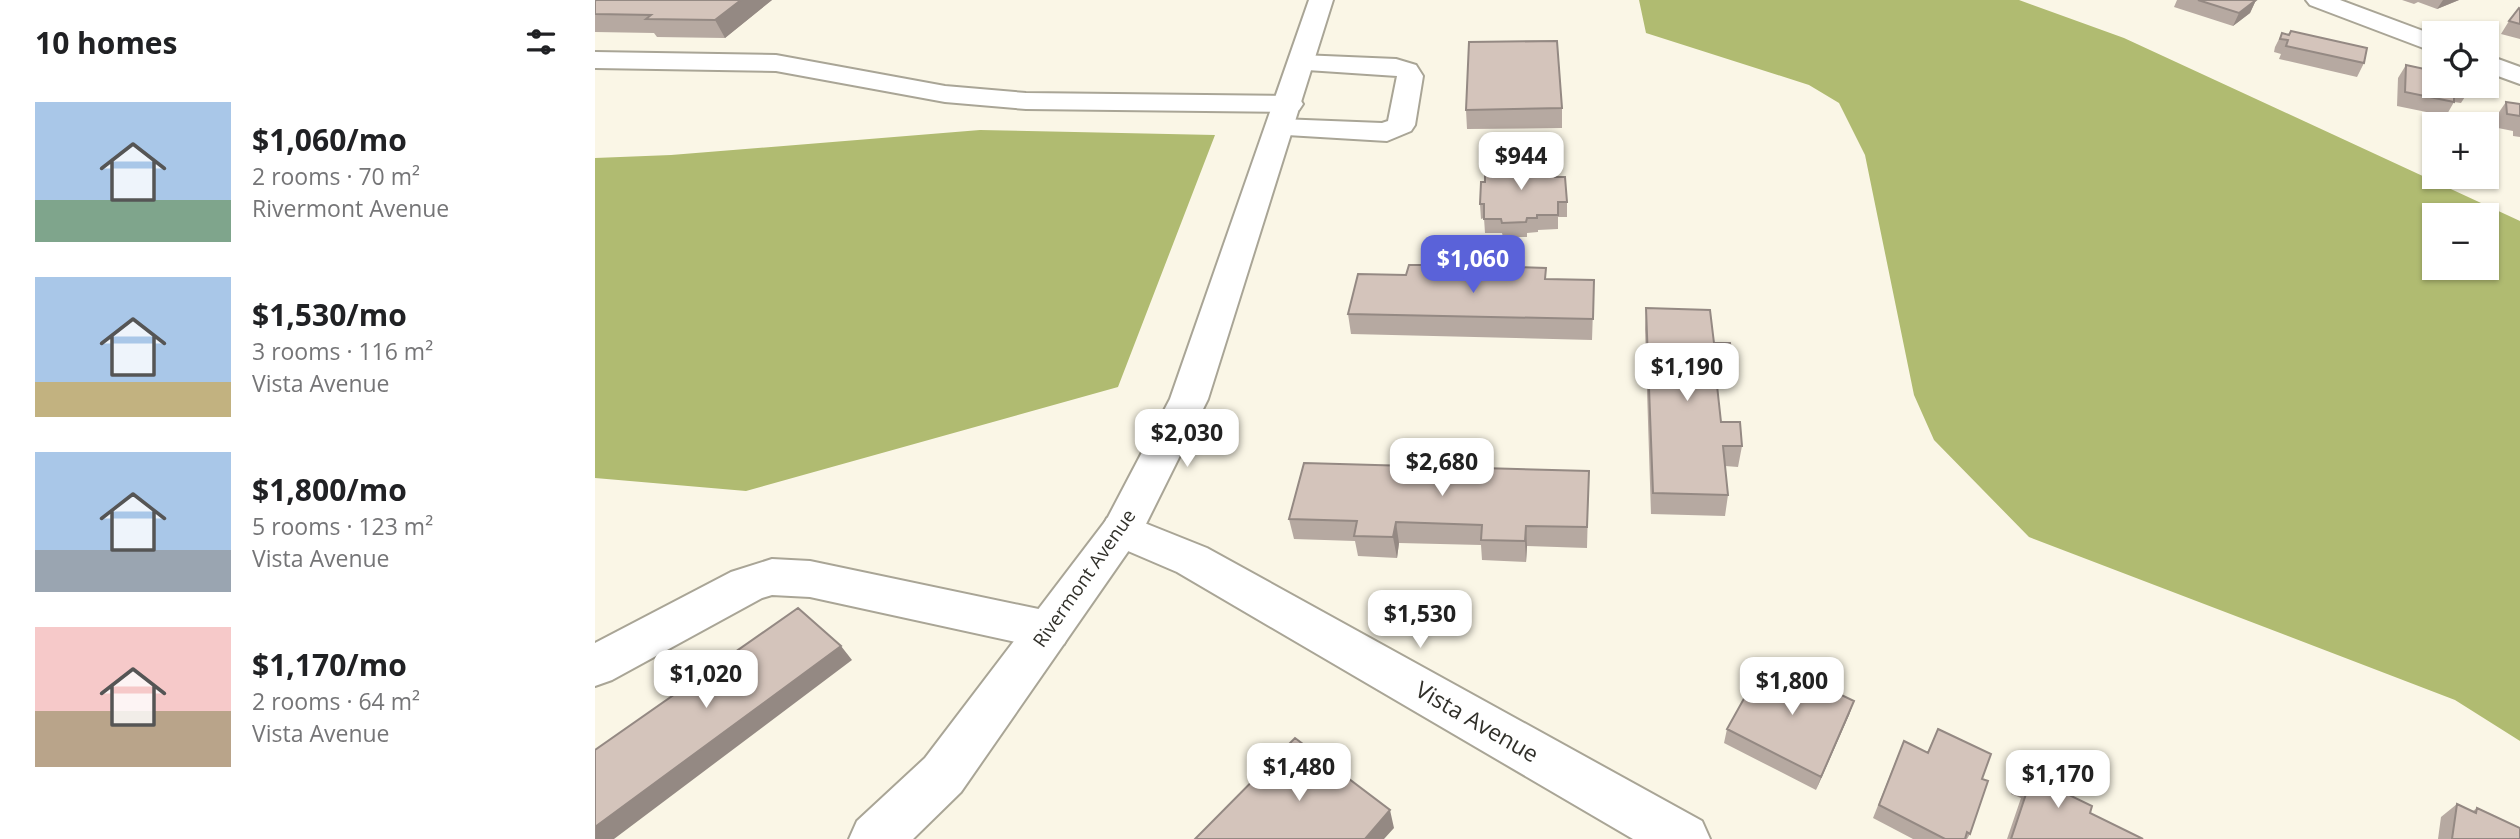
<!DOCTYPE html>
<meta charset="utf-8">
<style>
:root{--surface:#fff;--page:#f2f2f2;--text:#202124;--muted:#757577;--accent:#5a62d9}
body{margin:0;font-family:"Open Sans",sans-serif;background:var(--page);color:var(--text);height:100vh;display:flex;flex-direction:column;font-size:26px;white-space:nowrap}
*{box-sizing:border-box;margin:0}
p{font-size:23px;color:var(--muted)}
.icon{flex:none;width:38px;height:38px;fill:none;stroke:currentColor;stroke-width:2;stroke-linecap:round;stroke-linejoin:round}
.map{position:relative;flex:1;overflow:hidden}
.drawer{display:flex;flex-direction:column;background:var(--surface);width:595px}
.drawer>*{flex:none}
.buttons{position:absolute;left:1827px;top:21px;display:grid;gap:14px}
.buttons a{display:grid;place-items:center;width:77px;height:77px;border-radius:0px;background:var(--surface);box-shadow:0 2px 5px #0004;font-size:35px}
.price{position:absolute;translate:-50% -60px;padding:0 16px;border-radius:14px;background:#fff;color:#222;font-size:23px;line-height:46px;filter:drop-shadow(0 2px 4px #0008)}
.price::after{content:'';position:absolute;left:50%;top:42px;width:21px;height:16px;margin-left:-10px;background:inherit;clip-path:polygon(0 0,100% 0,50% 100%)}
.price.on{background:var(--accent);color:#fff}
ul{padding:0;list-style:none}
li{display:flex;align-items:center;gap:21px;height:175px;padding:0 35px}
li span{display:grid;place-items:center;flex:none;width:196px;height:140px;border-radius:0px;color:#555}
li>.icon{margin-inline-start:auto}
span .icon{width:84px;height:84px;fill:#fffc;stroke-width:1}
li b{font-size:30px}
h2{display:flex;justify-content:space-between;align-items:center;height:84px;padding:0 35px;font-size:30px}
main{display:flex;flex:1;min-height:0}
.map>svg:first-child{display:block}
</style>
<main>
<section class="drawer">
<h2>10 homes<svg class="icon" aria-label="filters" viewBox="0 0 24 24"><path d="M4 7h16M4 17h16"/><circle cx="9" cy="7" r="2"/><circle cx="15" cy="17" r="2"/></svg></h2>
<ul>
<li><span style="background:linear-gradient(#a9c7e8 70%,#7fa58c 0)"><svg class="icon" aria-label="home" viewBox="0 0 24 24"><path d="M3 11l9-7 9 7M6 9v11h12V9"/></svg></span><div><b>$1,060/mo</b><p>2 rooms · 70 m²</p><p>Rivermont Avenue</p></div></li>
<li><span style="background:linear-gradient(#a9c7e8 75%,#c2b280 0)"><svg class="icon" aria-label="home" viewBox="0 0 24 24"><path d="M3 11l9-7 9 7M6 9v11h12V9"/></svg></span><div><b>$1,530/mo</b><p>3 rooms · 116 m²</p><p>Vista Avenue</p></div></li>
<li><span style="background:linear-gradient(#a9c7e8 70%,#9aa5b1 0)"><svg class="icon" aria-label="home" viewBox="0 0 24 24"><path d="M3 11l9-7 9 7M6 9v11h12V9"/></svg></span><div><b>$1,800/mo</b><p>5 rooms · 123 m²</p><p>Vista Avenue</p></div></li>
<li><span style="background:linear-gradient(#f6c9c9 60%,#b9a48a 0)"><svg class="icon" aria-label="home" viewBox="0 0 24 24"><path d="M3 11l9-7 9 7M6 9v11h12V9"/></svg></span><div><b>$1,170/mo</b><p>2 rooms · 64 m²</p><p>Vista Avenue</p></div></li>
</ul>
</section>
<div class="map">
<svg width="1925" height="839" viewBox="0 0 1925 839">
<rect width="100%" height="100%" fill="#faf6e6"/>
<!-- forest -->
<path fill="#b0bb71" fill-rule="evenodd" d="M1044 0H1424L1529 38 1925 221V741L1860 700 1434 537 1339 440 1319 395 1270 155 1244 103 1214 85 1051 33ZM1839 215H1892V268H1839Z
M385 130 620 135 523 387 151 491 0 478V158L76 155Z"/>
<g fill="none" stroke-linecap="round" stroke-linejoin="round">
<!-- minor casing -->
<g stroke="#a9a596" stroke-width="4">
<path id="minor" d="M1711 0H1745L1839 35V52L1715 5Z
M0 52 181 55 350 86 431 93 694 96 704 98 708 104 704 110 694 112 431 109 350 102 181 71 0 68Z
M706 55 801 59 821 65 828 76 820 125 816 131 792 141 675 134 671 128 675 122 685 119 787 123 793 121 802 76 697 69 693 63 697 57Z
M1892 55 1925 67V84L1892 72Z
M527 514 612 548 1107 821 1115 839H1038L582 572 512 542 506 530 512 518Z
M177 559 215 561 453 611 469 616 476 630 469 644 453 649 215 597 177 595 167 598 17 680 0 686V643L136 572Z"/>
</g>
<!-- major casing -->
<g stroke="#a9a596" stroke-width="4">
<path id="major" d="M714 0H738L613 399 548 530 366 792 318 839H254L262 821 330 758 512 519 575 399Z"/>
</g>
<!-- minor -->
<use href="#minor" fill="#fff" fill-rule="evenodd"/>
<!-- major -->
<use href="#major" fill="#fff" fill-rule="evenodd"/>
</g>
<!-- wall -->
<path fill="#b6a9a1" d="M1 0H177L130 38 62 37 59 33 0 32V1Z
M1582 0H1661L1655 13 1638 26 1579 7Z
M1807 0H1864L1842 9 1823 2 1819 4Z
M1925 9V39L1906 34 1914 21Z
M1696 31 1769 63 1762 77 1684 59 1686 54 1679 52 1680 47 1687 33 1694 35Z
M1811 65 1874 86 1875 89 1866 103 1859 102 1851 116 1802 106 1803 78Z
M1911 102 1925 104V137L1918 136V131L1903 128 1902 115Z
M967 108V128L872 129 871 110Z
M943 162 960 177 972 202V217H963V229L943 230V232L932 233V237H908L907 233H890L889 218 886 219 885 204 890 182 931 168 941 177H944Z
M848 265 849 277 915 278 951 268V279L999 280 997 340 756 334 753 314 811 275Z
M1051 308 1119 343 1138 367 1135 388H1122L1126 422 1147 446 1143 467 1130 466 1133 495 1130 516 1056 514 1050 329Z
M994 471 992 548 932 546 931 562 887 560 886 545 804 543 802 558 763 556 760 541 699 539 694 519Z
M1259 701 1254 715 1221 790 1129 743 1132 729Z
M1343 729 1387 779 1375 834 1372 839H1318L1278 818 1303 755 1332 753Z
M1433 756 1474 795 1495 813 1548 839H1412L1426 798 1416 794 1424 769Z
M1862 804 1878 811 1882 808 1925 839H1843L1846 817Z"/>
<!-- shaded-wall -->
<path fill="#948983" d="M146 0H177L130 38 120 20Z
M1661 0 1655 13 1638 26 1644 13Z
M1848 0H1864L1842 9Z
M801 522 804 543 802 558 798 537Z
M931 526 932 546 931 562 930 541Z
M246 646 257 660 19 839H0V827Z
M1259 701 1254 715 1221 790 1226 777Z
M795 810 799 828 789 839H770Z"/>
<!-- building -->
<path fill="#d4c4bb" stroke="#948983" stroke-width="2" d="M1 0H146L120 20 51 19 56 15 0 14V1Z
M1603 0H1661L1644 13Z
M1924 8 1925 9V24L1914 21Z
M1696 31 1772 48 1769 63 1691 46 1693 40 1685 39 1687 33 1694 35Z
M962 41 967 108 871 110 874 42Z
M1811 65 1839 71V86H1874L1875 89 1862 87 1863 92 1859 91V102L1810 92Z
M1911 102 1925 104V116L1912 114Z
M943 162H958L960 177H970L972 202H963V215H942V218H932L931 222 907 223 906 219H889V204H885L886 182H890V168L893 166 931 163V168H941V177H946Z
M814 265H848L847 277 915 278 916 267 951 268 950 279 999 280 998 319 753 314 763 274 811 275Z
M1051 308 1115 310 1119 343H1135L1138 367H1120L1126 422H1145L1147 446H1128L1133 495 1058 493Z
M709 463 994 471 992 527 931 526 930 541 886 540 887 525 801 522 798 537 759 536 762 521 694 519Z
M203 608 246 646 0 827V750Z
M1171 659 1259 701 1226 777 1132 729Z
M1343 729 1396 754 1387 779 1393 781 1375 834 1372 832 1370 839H1350L1284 805 1309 741 1333 753Z
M700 738 795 810 770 839H600Z
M1433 756 1478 778 1474 795 1497 806 1495 813 1548 839H1416L1434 785 1424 780Z
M1862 804 1881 813 1882 808 1925 828V839H1857Z"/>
<g text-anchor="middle" stroke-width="6" stroke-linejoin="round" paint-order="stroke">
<!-- street labels -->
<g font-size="19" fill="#31302a" stroke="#fff">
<text transform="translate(489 578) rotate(-55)" y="7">Rivermont Avenue</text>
</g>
<!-- near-street labels -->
<g font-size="23" fill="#31302a" stroke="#fff">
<text transform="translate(882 722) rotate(30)" y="8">Vista Avenue</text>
</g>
</g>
</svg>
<div class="buttons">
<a><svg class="icon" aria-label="locate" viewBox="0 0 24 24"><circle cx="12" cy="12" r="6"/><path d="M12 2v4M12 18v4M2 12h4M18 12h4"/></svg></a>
<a>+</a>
<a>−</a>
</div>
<b class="price" style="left:926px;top:192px">$944</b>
<b class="price on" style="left:878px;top:295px">$1,060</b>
<b class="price" style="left:1092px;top:403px">$1,190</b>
<b class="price" style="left:592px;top:469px">$2,030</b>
<b class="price" style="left:847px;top:498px">$2,680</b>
<b class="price" style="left:825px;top:650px">$1,530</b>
<b class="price" style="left:111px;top:710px">$1,020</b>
<b class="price" style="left:1197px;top:717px">$1,800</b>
<b class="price" style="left:704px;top:803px">$1,480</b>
<b class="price" style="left:1463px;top:810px">$1,170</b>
</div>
</main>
